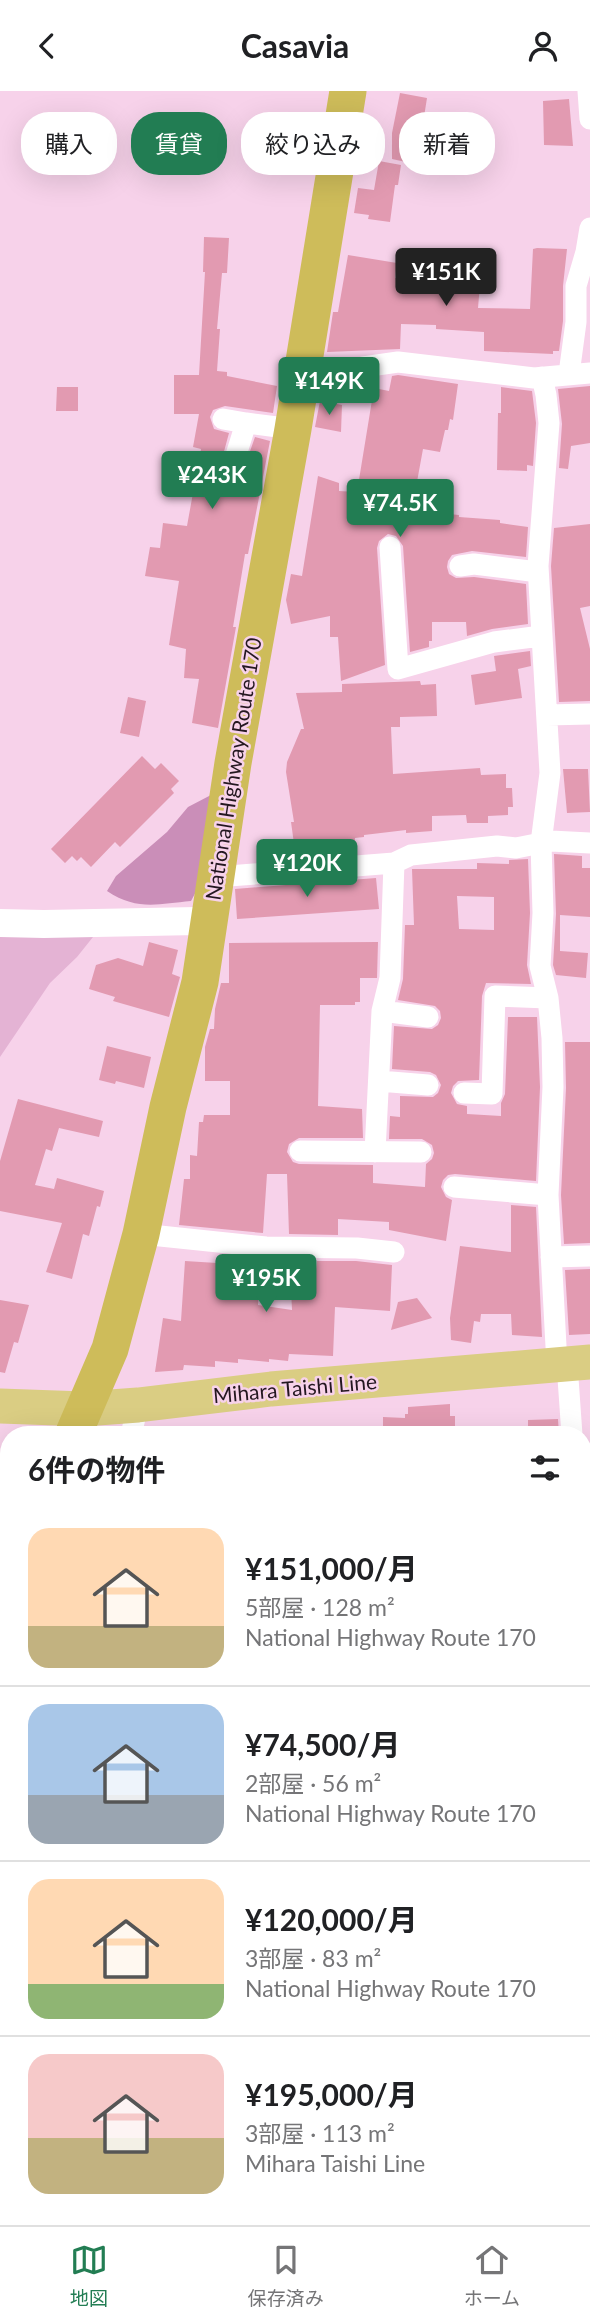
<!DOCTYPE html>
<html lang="ja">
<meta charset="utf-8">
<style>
:root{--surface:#fff;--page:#f2f2f2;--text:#202124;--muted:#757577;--line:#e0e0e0;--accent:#227d53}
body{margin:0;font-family:Lato,"Noto Sans JP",sans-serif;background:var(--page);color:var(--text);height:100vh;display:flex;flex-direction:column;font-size:26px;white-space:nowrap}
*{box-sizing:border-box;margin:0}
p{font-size:23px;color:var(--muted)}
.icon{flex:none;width:38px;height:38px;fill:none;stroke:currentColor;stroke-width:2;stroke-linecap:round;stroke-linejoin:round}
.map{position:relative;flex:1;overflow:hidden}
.sheet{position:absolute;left:0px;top:1335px;width:592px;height:800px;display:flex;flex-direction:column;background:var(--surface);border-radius:28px 28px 0 0;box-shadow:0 7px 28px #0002}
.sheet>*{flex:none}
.hud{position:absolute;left:21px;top:21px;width:550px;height:63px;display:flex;gap:14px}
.price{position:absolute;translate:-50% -60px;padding:0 16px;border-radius:7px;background:var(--accent);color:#fff;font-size:23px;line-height:46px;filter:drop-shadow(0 2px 4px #0008)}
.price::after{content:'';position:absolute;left:50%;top:42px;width:21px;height:16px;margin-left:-10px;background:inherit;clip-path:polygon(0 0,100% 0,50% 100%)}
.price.current{background:#222;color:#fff}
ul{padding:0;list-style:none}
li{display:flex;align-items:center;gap:21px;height:175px;padding:0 28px}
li+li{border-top:2px solid var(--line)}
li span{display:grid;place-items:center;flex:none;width:196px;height:140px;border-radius:21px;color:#555}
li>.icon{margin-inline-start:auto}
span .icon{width:84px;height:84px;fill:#fffc;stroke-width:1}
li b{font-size:30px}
h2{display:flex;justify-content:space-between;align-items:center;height:84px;padding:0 28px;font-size:30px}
.chip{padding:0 24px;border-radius:28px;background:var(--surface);box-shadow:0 7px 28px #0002;font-size:24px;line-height:63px}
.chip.current{background:var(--accent);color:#fff}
header{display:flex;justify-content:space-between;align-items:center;height:91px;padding:0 28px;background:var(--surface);font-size:32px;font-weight:700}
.menu{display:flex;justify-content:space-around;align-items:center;height:98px;border-top:2px solid var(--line);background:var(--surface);font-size:19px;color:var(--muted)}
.menu a{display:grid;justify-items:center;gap:4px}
.menu .current{color:var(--accent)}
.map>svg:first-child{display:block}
</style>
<header><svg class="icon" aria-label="back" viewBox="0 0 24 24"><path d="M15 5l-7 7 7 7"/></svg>Casavia<svg class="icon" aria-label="person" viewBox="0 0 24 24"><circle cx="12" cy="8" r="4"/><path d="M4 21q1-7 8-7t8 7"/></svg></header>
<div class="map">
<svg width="590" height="2134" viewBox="0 0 590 2134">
<rect width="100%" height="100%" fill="#f7d2ea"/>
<!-- green -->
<path fill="#e4b3d4" d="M0 840H77L93 846 77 866 50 892 0 966Z
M583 1584 590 1598 586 1679 583 1678Z"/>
<!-- forest -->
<path fill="#ca8eb8" d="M211 704 205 784 191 810C158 813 137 820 107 800L116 785 167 741 188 716Z"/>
<!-- building -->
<path fill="#e29ab1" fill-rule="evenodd" d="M400 2 427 7 420 51 433 54 429 76 392 68V42Z
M569 8 573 55 544 54 543 10Z
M379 70 401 74 398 94H395L390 131 368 128 369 124 354 122 358 97 374 99Z
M204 146 229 147 227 182H222L217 238H220L217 280 227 281V285L277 295 273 322 225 315 213 319 210 326 214 338 229 342 219 379 222 385 227 389 236 390 241 386 255 346 270 350 248 463H245L233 536H236L218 637 192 632 199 588 184 587 186 558 169 554 179 490 145 485 150 456 160 457 163 432 187 435 201 358 193 356 199 323H174V284H199L205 181H203Z
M537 157 567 158 563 195V230L559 260H553V263L484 260V241L436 238V234L401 233 400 258 327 261 333 221H338L348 164 397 172 395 187 435 188 434 191 480 193 478 217 530 218 533 158Z
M398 284 458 293 453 329 450 328 448 339H445L440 361 423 358 412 418H417V420L459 424V426L500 429V432L528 436 526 466 472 460 452 464 448 470 447 476 449 483 456 487 474 486 526 493 528 533 492 538 467 545 466 531H432V550H429V556L410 561 403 455 396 445 388 443 379 450 377 457 385 574 341 590 338 546H330V525L291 533 286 509 291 483 302 485 318 385 339 392V400L357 401 374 297 389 300 392 285Z
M590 295V352L571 355 568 378 559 377 562 333 558 298Z
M57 296H78V320H56Z
M501 296 532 300 536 332 533 375 527 374V380L497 379 498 322H501Z
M320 310 342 314 341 341 315 336Z
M590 433V515L580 517 590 558V610L559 611 551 475 554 437Z
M530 560 531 575 518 578 522 607 475 614 471 584 496 580 494 565Z
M420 590 421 594 436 593 437 625 400 626V636H391L393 683 480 677 481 684 506 683V697H512L513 716H508V724L488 725V732H467L466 724 432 725V740L406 742V739L364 744V746L355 747V762L296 767 291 731H294L286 681 287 671 301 638H304L296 602 342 601V593Z
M128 606 146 610 139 646 120 642Z
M142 665 155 678 161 672 179 690 171 698 174 702 120 756 115 751 91 776 81 766 77 770 72 765 65 772 51 758Z
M563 678H588L590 721 567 722Z
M554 763 582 765V777H590V826L560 824V860L588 862 586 887 556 884 553 874 556 823Z
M528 768 530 822 527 874 531 893 486 892 482 905 479 989 458 990 453 995 451 1002 457 1013 467 1015V1023L501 1025V1012L505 1003 508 926H537L540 996 536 1090 455 1083 448 1084 443 1089 441 1096 446 1106 452 1109 446 1150 389 1139V1131L338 1128V1144L289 1143 287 1083H267L263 1142 179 1134 184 1088H190V1064L197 1065 199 1031H203L204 1024H230V990H205V956L210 938H214L215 918 221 892H229V852L378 851 377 887H360V911H355V914H320L318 1015 362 1018 363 1047H299L289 1053 287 1061 293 1071 299 1073 373 1074V1092L425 1096 426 1073 432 1068 434 1062 432 1054 422 1048H389L390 1025 400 1026V1005L433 1006 438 1002 441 994 436 984 430 981 392 978 394 935 432 938 438 934 441 927 440 920 435 915 398 909 403 888 405 834H414L412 778H477V772L509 773V769ZM457 805 494 806V839L459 838Z
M376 787 379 818 237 828 235 798Z
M149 851 178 859 172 883 180 886 169 926 113 910 115 906 89 898 96 874 118 867 143 875Z
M565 951H590V1152L564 1153 561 1104 566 997Z
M107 955 151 966 144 997 116 990 115 993 99 989Z
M18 1008 103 1030 99 1046 59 1037 52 1060 46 1058 35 1094 54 1098 57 1087 104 1100 100 1116 97 1115 89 1145 83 1143 72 1188 46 1181 62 1132 0 1120V1070Z
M511 1114 536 1116 542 1246 512 1244 511 1223H481L480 1231 474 1230 471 1252 451 1249 450 1227 460 1155 511 1161Z
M185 1170 217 1172 216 1186 259 1189 258 1214 292 1219 290 1177 316 1179 317 1170H356L392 1174 390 1220 335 1216 333 1265 289 1263 288 1270 269 1268V1271L238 1268V1272L215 1270V1276L184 1274 183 1279 155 1281 163 1227 181 1230Z
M590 1178V1243L569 1244 565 1179Z
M417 1207 432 1227 391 1239 398 1211Z
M0 1209 29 1214 18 1252 14 1251 5 1282 0 1281Z
M450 1313V1325H455V1344H383V1326L405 1327V1323H408V1316Z
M558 1328 559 1344H528V1329Z"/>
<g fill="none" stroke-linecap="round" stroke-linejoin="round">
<!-- minor -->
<path stroke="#fff" stroke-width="21" d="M588 0 590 28
M569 283 576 231V195L586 161 590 137
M542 286 546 304 549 332 538 475 550 682 541 752 543 822 540 875 548 907 552 947 553 996 548 1104 557 1274
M300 289 319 292 363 276 398 271 534 287 590 282
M223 328 246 332
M232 377 246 332 293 338
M390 456 398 578 494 551 541 545
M460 475 474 473 538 481
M547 624 590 623
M216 786 394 772 411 764 497 755 516 757 551 750 590 752
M382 920 428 926
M379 990 428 994
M464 1002 492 1003 495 905 548 907
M300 1060 421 1061
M375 1061 382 920 390 887 394 772
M454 1096 548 1104
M141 1143 266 1156 357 1157 394 1161
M551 1166 590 1165
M567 1273 572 1344
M131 1344 138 1314
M583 1501 590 1503
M583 1686 590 1687
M583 1903H590
M583 2107 590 2108
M0 2112 9 2095
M365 2134V2126
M535 2134 536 2126"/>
<!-- tertiary -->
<path stroke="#fff" stroke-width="28" d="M0 832 44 833 197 830 208 832"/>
<!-- primary -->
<path stroke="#dacd83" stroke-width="35" d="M0 1315 84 1318 138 1314 271 1298 590 1271"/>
<!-- trunk -->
<path stroke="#cebc5a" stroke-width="37" d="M73 1344 110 1258 141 1143 168 1016 200 891 233 672 293 338 348 0
M0 1614 9 1583"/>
</g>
<g text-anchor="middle" stroke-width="5" stroke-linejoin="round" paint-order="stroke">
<!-- street labels -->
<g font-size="21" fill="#241720" stroke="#f7d2ea">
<text transform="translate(234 678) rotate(-81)" y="7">National Highway Route 170</text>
<text transform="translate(295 1298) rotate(-5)" y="7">Mihara Taishi Line</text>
</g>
</g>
</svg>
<b class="price current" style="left:446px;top:217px">¥151K</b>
<b class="price" style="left:329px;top:326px">¥149K</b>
<b class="price" style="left:212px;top:420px">¥243K</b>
<b class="price" style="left:400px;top:448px">¥74.5K</b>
<b class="price" style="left:307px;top:808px">¥120K</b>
<b class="price" style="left:266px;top:1223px">¥195K</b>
<div class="hud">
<a class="chip">購入</a>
<a class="chip current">賃貸</a>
<a class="chip">絞り込み</a>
<a class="chip">新着</a>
</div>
<section class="sheet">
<h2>6件の物件<svg class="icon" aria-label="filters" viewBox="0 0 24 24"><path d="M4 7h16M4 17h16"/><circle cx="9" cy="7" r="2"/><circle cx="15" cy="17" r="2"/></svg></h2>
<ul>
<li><span style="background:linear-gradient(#ffd9b3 70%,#c2b280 0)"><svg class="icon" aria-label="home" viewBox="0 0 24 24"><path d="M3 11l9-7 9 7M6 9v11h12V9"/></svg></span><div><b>¥151,000/月</b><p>5部屋 · 128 m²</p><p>National Highway Route 170</p></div></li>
<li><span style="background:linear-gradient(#a9c7e8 65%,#9aa5b1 0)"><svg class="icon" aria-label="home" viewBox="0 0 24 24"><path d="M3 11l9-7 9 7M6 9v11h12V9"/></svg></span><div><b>¥74,500/月</b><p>2部屋 · 56 m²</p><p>National Highway Route 170</p></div></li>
<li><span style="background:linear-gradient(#ffd9b3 75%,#8fb573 0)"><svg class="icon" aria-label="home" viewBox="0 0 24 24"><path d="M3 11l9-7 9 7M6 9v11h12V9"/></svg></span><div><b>¥120,000/月</b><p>3部屋 · 83 m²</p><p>National Highway Route 170</p></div></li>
<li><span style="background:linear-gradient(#f6c9c9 60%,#c2b280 0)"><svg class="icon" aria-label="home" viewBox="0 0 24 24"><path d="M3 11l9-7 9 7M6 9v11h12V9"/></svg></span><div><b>¥195,000/月</b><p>3部屋 · 113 m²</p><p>Mihara Taishi Line</p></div></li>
</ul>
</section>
</div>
<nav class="menu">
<a class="current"><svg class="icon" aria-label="map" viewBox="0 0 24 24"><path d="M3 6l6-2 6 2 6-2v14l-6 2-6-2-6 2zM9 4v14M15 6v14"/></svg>地図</a>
<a><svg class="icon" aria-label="saved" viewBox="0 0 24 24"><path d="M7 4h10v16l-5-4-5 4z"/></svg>保存済み</a>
<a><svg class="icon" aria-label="home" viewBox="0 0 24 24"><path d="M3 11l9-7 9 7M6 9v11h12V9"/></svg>ホーム</a>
</nav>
